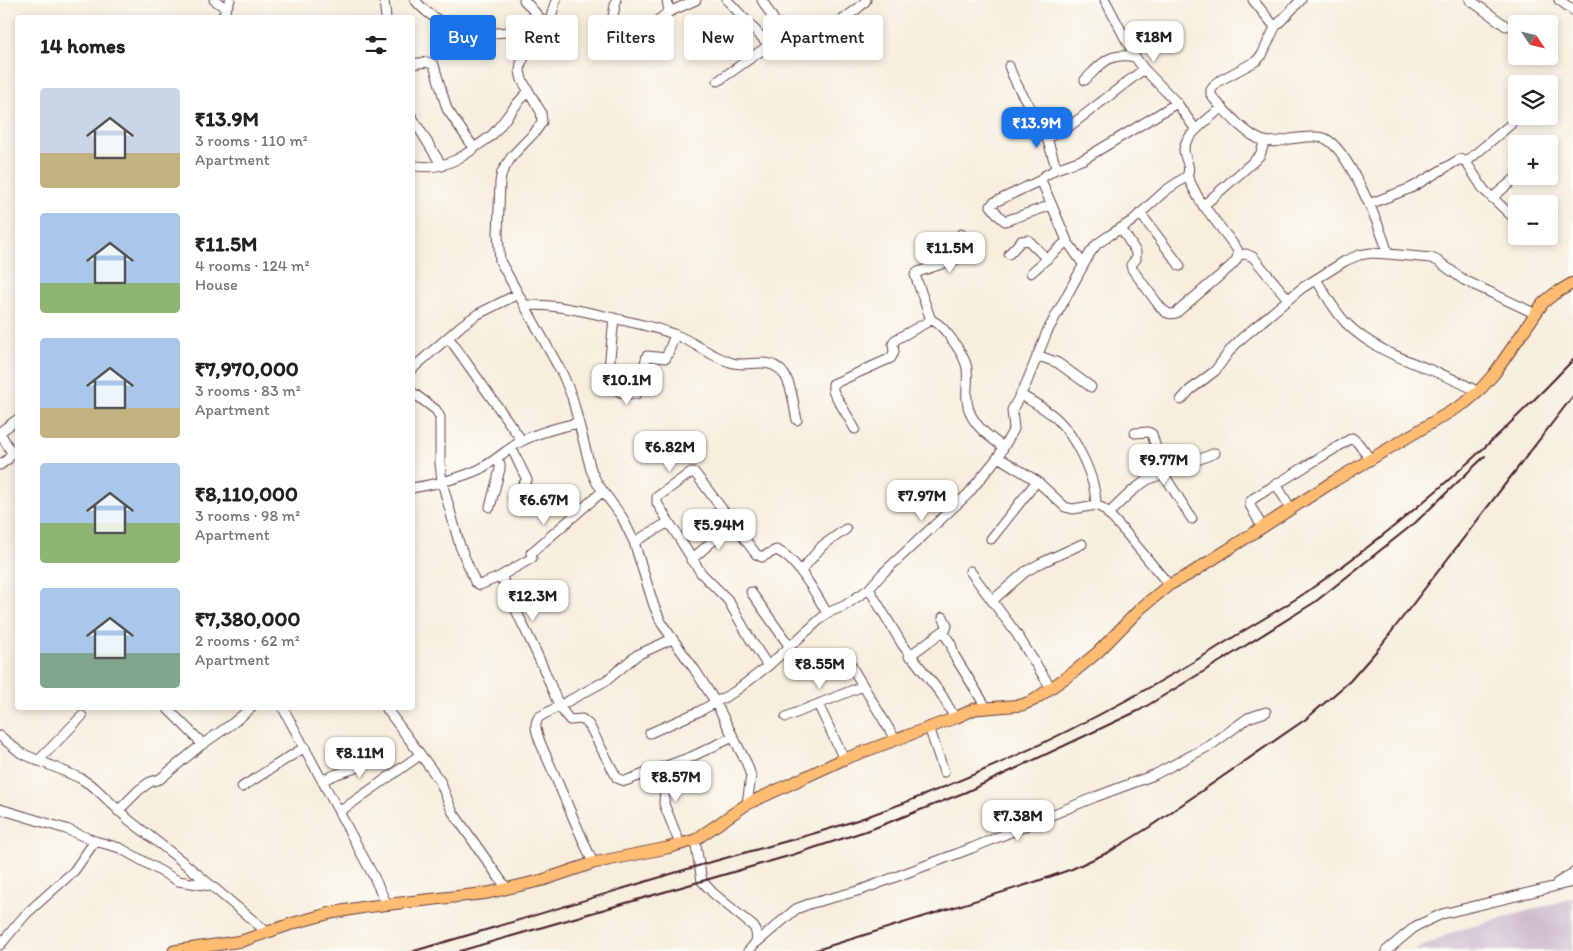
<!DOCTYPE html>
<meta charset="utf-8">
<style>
:root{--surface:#fff;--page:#f2f2f2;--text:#222;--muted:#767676;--accent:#1a73e8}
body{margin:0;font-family:Itim,sans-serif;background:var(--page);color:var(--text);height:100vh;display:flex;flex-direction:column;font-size:19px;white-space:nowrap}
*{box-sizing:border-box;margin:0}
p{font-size:16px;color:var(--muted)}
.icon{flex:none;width:28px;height:28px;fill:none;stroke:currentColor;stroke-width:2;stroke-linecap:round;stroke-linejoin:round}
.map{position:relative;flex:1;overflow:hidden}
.side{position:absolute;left:15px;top:15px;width:400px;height:695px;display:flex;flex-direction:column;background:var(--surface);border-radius:5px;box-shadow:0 2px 8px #0003}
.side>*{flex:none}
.guide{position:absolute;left:430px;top:15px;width:475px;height:45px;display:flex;gap:10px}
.needle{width:32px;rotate:125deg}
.fabs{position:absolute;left:1508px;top:15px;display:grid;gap:10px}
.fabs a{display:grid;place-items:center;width:50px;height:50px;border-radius:5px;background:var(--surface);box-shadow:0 2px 8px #0003;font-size:25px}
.price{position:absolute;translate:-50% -42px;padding:0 11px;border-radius:10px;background:#fff;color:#222;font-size:16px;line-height:32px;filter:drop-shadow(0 1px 2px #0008)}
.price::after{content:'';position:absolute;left:50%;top:30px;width:15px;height:11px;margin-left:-8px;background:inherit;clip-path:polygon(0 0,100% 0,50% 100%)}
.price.active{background:var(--accent);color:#fff}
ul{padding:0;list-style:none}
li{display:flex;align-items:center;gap:15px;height:125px;padding:0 25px}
li span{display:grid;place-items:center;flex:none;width:140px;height:100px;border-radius:5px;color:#555}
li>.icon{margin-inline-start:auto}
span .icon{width:60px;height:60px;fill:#fffc;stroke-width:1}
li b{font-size:21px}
h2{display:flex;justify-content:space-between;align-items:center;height:60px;padding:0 25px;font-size:21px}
.pill{padding:0 18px;border-radius:5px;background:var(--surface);box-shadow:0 2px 8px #0003;font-size:18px;line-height:45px}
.pill.active{background:var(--accent);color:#fff}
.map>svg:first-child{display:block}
</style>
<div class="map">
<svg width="1573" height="951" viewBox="0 0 1573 951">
<rect width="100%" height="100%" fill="#fdfcf7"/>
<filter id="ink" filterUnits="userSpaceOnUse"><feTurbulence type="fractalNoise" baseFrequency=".02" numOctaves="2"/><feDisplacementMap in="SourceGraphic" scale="10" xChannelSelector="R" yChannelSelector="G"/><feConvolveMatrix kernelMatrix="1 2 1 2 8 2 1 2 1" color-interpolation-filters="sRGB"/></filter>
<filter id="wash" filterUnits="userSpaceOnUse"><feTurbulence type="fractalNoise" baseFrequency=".0096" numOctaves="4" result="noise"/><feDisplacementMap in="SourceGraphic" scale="20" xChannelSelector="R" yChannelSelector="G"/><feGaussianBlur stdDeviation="1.12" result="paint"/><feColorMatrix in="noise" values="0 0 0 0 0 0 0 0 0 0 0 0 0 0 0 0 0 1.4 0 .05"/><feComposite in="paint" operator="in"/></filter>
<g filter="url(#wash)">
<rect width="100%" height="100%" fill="#f7eedd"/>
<!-- industrial -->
<path fill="#cfbdcf" d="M1573 898V951H1413L1453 932Z"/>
</g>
<g filter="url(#ink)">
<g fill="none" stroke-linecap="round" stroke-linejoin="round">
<!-- minor casing -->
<g stroke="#643e46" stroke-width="11">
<path id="minor" d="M214 0 226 8
M384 0 386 18
M415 0C427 15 452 31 472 33 485 35 521 31 534 28L540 30 543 34
M524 0 547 26
M556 0 550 20 543 34 527 53 521 63 520 71 522 80 541 112 542 122 535 132 512 156 502 172 500 182 498 234 500 261 563 375 572 397 591 470 597 483 622 517 634 542 654 606 662 624 695 670 716 703 747 764 751 776 747 804
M667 0 669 12
M762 0 790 47 793 48C807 42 861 10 866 0
M1105 0 1135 57 1144 69 1177 103 1196 130
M1253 0 1275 27
M1301 0 1275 27 1262 55 1256 61 1217 82 1211 90V95L1214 99C1226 112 1247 136 1264 141 1272 143 1281 141 1290 139 1301 138 1314 135 1324 138 1348 147 1381 229 1388 254L1431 258 1438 261 1464 280 1534 313
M1470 0 1506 26
M1559 0 1573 10
M222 18 230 0
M611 27 616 0
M643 31 669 12 696 0
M412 64 427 62 434 65 447 109 474 148
M1009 66C1017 92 1036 112 1047 138
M1085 80C1102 63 1109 52 1135 57
M718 81 765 48 768 44 727 0
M412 117 442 166
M1466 162 1511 124
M412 165C438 171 458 161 477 146 482 142 488 139 493 134 505 121 514 105 528 92
M1056 169 1084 159 1177 103
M1041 180 993 203 991 206 1000 217 1005 221 1052 205
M1492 198 1518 176
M1369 204 1411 188 1460 159 1466 162 1484 190 1514 218
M1203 206 1253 162 1260 155 1265 141
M1140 213 1180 266
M1121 228 1136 252V259L1131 265 1132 269 1161 308C1166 313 1169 315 1176 313L1231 266C1237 260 1239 257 1237 249L1200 201 1187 176
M1009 254 1021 241 1028 240 1047 259
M1238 255 1246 254 1253 257 1288 299
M1083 264 1067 241 1041 180C1044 173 1053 174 1056 167L1047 138 1070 126 1144 69
M1031 273 1067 241
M1316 279C1325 294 1334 310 1346 323 1383 360 1435 366 1478 392
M524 305C555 304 583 311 613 318 635 323 656 327 676 335 696 343 713 358 733 363 748 367 765 358 778 368 792 378 793 404 797 420
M614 318 609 368 612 387 622 393 636 394 647 356 666 358 675 335
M931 320 915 275 918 272 962 257 965 247 961 234
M449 338 522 441
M1037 355 1058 363 1091 387
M412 369 462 325 478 314 518 294
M412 392 436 410 440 417V463L442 482 460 546 475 582 480 585 499 577 503 580C515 612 532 641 545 672 552 687 557 707 570 720L582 719 589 725 617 778 625 781 691 757 733 737
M1021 395C1033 402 1046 409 1056 418 1076 437 1096 478 1096 505
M1181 400 1190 390 1215 371 1231 349 1242 338 1302 288 1345 261 1359 255 1371 253 1388 254
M855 429 833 391V384L891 358 894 352 893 344 895 340 931 320C943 323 966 357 967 369 969 385 963 399 971 415 978 429 991 438 1003 447
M0 432 18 419
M0 433 12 453 8 459 0 465
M1135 433 1148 432 1152 434 1163 473 1192 519
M512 449 527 480 513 497
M998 457 1014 429 1012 410 1026 384 1047 332 1090 253 1097 244 1110 235 1132 221 1165 191 1187 176C1192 166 1184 159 1184 149 1184 136 1212 116 1221 108
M1276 484 1291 509
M412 488C436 484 458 479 480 469 495 461 507 449 522 441 539 432 559 427 578 423
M490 507 500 469V464L496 460
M1108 514 1132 491 1147 480 1215 453
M1262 527 1250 505V502L1254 498 1352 438 1357 442 1371 460
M991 539 1037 481
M634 542 669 522
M691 560 732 524
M801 571 822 546 846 529
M970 571 1016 633 1051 688
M499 577 532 558 531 553 603 491
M869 589 902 644 941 694 955 718
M751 592 790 647
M992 601 1025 572 1041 563 1082 544
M943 632 951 644 954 655 986 707
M909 656 946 629 947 625 943 617
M850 664 895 739
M768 666 749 637 728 600 701 573 657 503V497L690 473H695L756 554 762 557 776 550C796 557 817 596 827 613
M818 704 844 759
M283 708 374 877 387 905
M386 708 440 781 452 811 507 889
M786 717 863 686
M929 727 944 772
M650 733 700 711 734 692 768 666 827 613 844 606 869 589 882 574 968 494 998 457 1037 481 1065 507 1073 509 1096 505 1104 509 1126 533 1169 585
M0 736 21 753 80 778 94 787 129 820 178 858 267 932
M200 746 233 723 251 708
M38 761 82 716
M660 768 665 785 664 804 680 844
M323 780 337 774 356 768 383 752
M242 787 305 747
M0 809 66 829 95 841 120 848 178 881 211 886
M118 811 139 790 150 782 160 779 200 746 199 740 167 708
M339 812 420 755
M695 840 702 881 713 893 754 927C759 938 757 943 748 951
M593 863 540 742C537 732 533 725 539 717L607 680 637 655 672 639
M1557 883 1573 873
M756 943 796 909 809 904 861 890 972 848 1095 797 1154 775 1211 745 1248 718 1266 712
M0 945 26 914 74 871 95 841
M1386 951 1416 926 1442 914 1573 882"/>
</g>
<!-- major casing -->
<g stroke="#643e46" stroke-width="13">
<path id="major" d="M174 951 242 941 294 923 331 913 365 907 488 893 543 880 593 863 667 848 695 840 747 804 844 759 955 718 975 709 1022 705 1034 700 1075 671 1098 652 1141 608 1169 585 1190 574 1334 481 1465 403 1478 392 1494 374 1543 303 1554 294 1573 283"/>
</g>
<!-- minor -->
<use href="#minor" stroke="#fff" stroke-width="9"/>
<!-- major -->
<use href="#major" stroke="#febc70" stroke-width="11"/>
<!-- rail -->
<path stroke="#4a1f2b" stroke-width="2" d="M414 951C508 924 601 895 694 867 751 850 809 837 866 817 997 770 1123 708 1240 633 1263 619 1286 606 1308 591 1404 524 1492 445 1573 360
M460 951 792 855 872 829 966 792 1140 710 1229 656 1315 602 1416 522 1485 456
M813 951 1032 883 1072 869 1109 852 1148 828 1306 719 1350 681 1379 648 1573 396"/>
</g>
</g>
</svg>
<div class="fabs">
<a><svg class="needle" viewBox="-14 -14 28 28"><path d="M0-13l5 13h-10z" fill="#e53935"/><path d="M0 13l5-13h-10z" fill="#767676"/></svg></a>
<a><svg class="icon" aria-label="layers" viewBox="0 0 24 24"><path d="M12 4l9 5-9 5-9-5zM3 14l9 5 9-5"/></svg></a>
<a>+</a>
<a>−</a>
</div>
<b class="price" style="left:1154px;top:63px">₹18M</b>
<b class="price active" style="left:1037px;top:149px">₹13.9M</b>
<b class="price" style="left:950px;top:274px">₹11.5M</b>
<b class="price" style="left:627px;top:406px">₹10.1M</b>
<b class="price" style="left:670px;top:473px">₹6.82M</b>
<b class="price" style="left:1164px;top:486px">₹9.77M</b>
<b class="price" style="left:922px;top:522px">₹7.97M</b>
<b class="price" style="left:544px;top:526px">₹6.67M</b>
<b class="price" style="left:719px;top:551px">₹5.94M</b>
<b class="price" style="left:533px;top:622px">₹12.3M</b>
<b class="price" style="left:820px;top:690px">₹8.55M</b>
<b class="price" style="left:360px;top:779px">₹8.11M</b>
<b class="price" style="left:676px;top:803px">₹8.57M</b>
<b class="price" style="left:1018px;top:842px">₹7.38M</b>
<div class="guide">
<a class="pill active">Buy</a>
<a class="pill">Rent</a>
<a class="pill">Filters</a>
<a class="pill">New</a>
<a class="pill">Apartment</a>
</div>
<section class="side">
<h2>14 homes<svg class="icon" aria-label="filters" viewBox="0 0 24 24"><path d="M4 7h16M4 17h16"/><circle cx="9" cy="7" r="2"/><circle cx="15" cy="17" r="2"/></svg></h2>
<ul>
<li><span style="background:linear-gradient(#c9d6e8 65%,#c2b280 0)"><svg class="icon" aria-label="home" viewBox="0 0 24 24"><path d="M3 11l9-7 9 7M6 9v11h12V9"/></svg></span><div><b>₹13.9M</b><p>3 rooms · 110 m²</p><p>Apartment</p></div></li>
<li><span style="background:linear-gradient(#a9c7e8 70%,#8fb573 0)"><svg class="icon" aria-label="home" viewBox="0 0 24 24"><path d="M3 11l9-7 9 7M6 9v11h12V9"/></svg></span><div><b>₹11.5M</b><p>4 rooms · 124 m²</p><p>House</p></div></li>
<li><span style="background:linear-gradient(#a9c7e8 70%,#c2b280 0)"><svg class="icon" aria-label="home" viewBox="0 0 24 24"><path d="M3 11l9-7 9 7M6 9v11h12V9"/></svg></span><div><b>₹7,970,000</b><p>3 rooms · 83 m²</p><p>Apartment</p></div></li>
<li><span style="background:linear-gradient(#a9c7e8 60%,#8fb573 0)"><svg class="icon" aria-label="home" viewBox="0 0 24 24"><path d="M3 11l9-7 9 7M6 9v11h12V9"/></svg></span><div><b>₹8,110,000</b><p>3 rooms · 98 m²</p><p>Apartment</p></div></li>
<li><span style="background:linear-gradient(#a9c7e8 65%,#7fa58c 0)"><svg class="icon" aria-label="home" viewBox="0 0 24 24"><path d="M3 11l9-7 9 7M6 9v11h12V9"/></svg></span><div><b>₹7,380,000</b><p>2 rooms · 62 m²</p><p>Apartment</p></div></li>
</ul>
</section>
</div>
